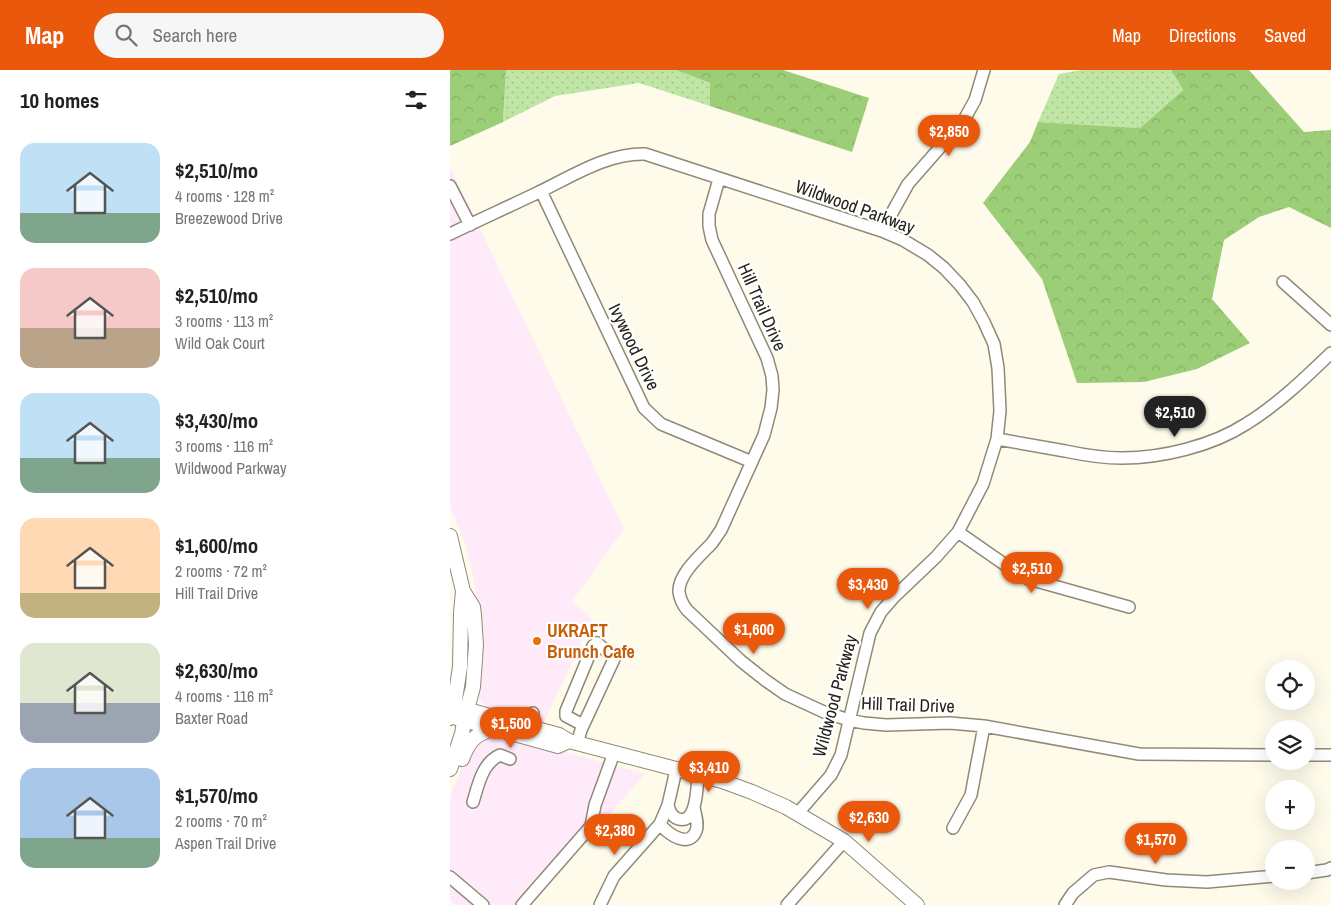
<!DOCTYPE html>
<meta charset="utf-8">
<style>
:root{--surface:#fff;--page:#f6f6f6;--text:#222;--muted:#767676;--accent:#ea580c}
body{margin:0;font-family:"Archivo Narrow",sans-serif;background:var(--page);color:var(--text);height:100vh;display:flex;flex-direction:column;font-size:19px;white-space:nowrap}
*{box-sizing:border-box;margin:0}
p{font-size:16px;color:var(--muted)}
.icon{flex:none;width:28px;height:28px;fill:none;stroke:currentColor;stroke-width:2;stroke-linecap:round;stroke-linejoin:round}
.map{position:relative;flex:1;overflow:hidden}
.side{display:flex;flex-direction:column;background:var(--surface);width:450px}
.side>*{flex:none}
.buttons{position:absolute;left:815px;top:590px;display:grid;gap:10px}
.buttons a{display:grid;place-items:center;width:50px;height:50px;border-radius:50%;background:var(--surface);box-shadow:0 5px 20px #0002;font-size:25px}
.price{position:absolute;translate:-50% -42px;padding:0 11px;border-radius:18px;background:var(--accent);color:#fff;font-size:16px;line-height:32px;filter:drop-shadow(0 1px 2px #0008)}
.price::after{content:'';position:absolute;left:50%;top:30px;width:15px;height:11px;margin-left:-8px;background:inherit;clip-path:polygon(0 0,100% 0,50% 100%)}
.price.current{background:#222;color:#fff}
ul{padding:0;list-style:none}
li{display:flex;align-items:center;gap:15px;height:125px;padding:0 20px}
li span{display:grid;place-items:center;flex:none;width:140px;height:100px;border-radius:15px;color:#555}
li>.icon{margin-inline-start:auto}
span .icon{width:60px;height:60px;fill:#fffc;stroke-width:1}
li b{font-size:21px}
h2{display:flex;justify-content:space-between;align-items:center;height:60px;padding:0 20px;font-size:21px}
header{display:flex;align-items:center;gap:30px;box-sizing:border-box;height:70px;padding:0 25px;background:var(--accent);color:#fff}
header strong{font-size:24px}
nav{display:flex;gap:28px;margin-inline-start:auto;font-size:18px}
.search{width:350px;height:45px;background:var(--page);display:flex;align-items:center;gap:12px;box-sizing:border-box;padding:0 18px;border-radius:28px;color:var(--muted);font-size:19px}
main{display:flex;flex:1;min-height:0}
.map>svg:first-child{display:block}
</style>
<header>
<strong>Map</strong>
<div class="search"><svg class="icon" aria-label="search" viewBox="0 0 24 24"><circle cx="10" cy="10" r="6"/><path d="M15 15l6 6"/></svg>Search here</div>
<nav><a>Map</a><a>Directions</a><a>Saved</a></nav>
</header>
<main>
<section class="side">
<h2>10 homes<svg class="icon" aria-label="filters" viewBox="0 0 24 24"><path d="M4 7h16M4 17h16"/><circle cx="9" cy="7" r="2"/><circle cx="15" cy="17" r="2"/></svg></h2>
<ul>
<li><span style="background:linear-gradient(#bfe0f5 70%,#7fa58c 0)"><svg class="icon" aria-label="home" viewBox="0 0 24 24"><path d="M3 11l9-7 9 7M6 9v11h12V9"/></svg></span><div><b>$2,510/mo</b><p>4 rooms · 128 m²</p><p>Breezewood Drive</p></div></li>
<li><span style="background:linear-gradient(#f6c9c9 60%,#b9a48a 0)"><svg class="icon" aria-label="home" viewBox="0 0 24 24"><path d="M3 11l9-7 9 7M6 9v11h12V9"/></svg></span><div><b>$2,510/mo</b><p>3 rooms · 113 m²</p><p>Wild Oak Court</p></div></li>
<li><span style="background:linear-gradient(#bfe0f5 65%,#7fa58c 0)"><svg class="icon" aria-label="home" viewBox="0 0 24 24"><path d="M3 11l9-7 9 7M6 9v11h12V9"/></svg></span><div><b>$3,430/mo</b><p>3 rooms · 116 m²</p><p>Wildwood Parkway</p></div></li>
<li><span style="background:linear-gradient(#ffd9b3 75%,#c2b280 0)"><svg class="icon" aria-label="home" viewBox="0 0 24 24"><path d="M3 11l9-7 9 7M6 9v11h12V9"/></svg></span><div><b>$1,600/mo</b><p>2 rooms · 72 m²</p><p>Hill Trail Drive</p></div></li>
<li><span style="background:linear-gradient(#dfe7d0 60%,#9aa5b1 0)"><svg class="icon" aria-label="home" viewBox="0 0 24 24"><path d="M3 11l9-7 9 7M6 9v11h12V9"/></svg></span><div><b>$2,630/mo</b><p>4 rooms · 116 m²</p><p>Baxter Road</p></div></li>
<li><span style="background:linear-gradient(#a9c7e8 70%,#7fa58c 0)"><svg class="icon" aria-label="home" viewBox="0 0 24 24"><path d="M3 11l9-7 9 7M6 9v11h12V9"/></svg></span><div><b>$1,570/mo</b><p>2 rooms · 70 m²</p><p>Aspen Trail Drive</p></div></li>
</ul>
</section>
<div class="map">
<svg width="881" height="835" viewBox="0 0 881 835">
<defs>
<pattern id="grass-dots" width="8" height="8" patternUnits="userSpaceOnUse" patternTransform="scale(1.25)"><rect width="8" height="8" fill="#c0e6a6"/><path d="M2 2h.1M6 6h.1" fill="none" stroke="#a5c58e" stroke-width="1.8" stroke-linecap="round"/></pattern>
<pattern id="forest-crowns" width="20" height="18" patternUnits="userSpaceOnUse" patternTransform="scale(1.25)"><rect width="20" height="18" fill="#9ccd77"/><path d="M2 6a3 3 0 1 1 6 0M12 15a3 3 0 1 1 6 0" fill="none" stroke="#86b066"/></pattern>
</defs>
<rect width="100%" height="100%" fill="#fffbeb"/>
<!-- commercial -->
<path fill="#feeaf9" d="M0 96 174 459 122 531 142 549 94 652 46 641 35 636 29 629 28 535 22 500 15 473 0 437Z
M50 664 195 704 80 835H5L0 830V727L20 676 26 669Z"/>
<!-- grass -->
<path fill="url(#grass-dots)" d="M56 0H226L260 13V36L189 13 105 26 53 52Z
M631 0H721L733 20 690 58 588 52 609 4Z"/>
<!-- forest -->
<path fill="url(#forest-crowns)" d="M0 0H56L53 52 0 76Z
M226 0H333L419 28 402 82 260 36V13Z
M721 0H799L854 62 881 60V158L839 137 809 147 774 170 762 229 800 273 747 299 694 312 627 313 592 209 533 133 580 72 588 52 690 58 733 20Z"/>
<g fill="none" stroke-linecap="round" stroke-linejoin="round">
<!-- minor casing -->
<g stroke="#8f8a78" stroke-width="14">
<path id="minor" d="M269 109 259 144V156L262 170 317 288 322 306 323 320 321 338 314 365 271 460C268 464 265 469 262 473 251 485 228 504 229 522 230 529 233 535 237 540L291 591 315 610 335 624 374 642 399 650 414 653 436 655 500 653 534 656 689 684 824 685
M0 116 20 155
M91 121 194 338 211 354 302 392
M432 161 458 114 514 50 525 30 534 0
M0 164C29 150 58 137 87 123 121 107 156 83 195 84L432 161 453 170 478 185 494 198 510 215 523 232 534 252 544 274 548 298 550 341 547 369 533 414 508 462 486 487 444 527 431 542 420 563 391 685 381 705 348 743
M833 212 881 255
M547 369C570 373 593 377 615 381 634 385 653 388 672 388 712 388 762 376 796 354 827 335 854 309 881 283
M508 462 564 501 579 509 679 537
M79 656 83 643
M127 674 131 660 164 589 161 585 147 573 143 576 116 641V646L133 655
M856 685H881
M23 732C28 716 32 693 50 685L60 689
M218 735C219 740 221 745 226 748 247 758 247 717 248 706
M210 754C218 764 239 779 246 761 249 754 245 744 244 737
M503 758 521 725 534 656
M856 803 877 800 881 798
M0 807 33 835
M72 835 141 756 145 735 164 683
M150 835 164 806 210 754 218 735 226 700
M337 835 394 771
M615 835 623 823 644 805 659 802 716 810 757 812 824 806"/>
</g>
<!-- major casing -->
<g stroke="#8f8a78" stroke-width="16">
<path id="major" d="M0 466 13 521 11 543 10 597 4 636 0 648
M0 635 109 665 119 671 272 711 302 722 336 737 394 771 467 835
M7 648 108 676 119 671
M12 689C19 671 24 665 42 659
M0 699 12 664 14 651 23 617 26 575 24 545 23 537 13 521"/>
</g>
<!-- minor -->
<use href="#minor" stroke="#fff" stroke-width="11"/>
<!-- major -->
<use href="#major" stroke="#fff" stroke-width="14"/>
</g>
<!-- markers -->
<circle fill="#e8710a" stroke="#fff" stroke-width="2" cx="87" cy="571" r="5"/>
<g text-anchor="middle" stroke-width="4.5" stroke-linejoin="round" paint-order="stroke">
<!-- street labels -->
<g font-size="18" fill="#25231c" stroke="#fff">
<text transform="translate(405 137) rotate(20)" y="6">Wildwood Parkway</text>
<text transform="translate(312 237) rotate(66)" y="6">Hill Trail Drive</text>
<text transform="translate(184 277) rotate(64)" y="6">Ivywood Drive</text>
<text transform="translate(385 626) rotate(-75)" y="6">Wildwood Parkway</text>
<text transform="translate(458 635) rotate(2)" y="6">Hill Trail Drive</text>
</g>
<!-- food labels -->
<g font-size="18" font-weight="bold" fill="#c56008" stroke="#fff" text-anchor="start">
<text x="97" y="567">UKRAFT<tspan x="97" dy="21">Brunch Cafe</tspan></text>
</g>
</g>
</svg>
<div class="buttons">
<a><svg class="icon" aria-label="locate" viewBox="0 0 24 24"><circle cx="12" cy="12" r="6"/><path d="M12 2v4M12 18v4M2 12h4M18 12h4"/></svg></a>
<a><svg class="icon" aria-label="layers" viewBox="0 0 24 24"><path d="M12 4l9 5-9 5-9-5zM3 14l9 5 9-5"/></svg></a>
<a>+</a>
<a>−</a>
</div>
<b class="price" style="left:499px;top:87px">$2,850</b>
<b class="price current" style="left:725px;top:368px">$2,510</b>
<b class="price" style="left:582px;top:524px">$2,510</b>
<b class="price" style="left:418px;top:540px">$3,430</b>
<b class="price" style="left:304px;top:585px">$1,600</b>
<b class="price" style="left:61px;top:679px">$1,500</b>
<b class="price" style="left:259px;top:723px">$3,410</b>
<b class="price" style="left:419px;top:773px">$2,630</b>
<b class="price" style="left:165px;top:786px">$2,380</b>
<b class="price" style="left:706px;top:795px">$1,570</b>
</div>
</main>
